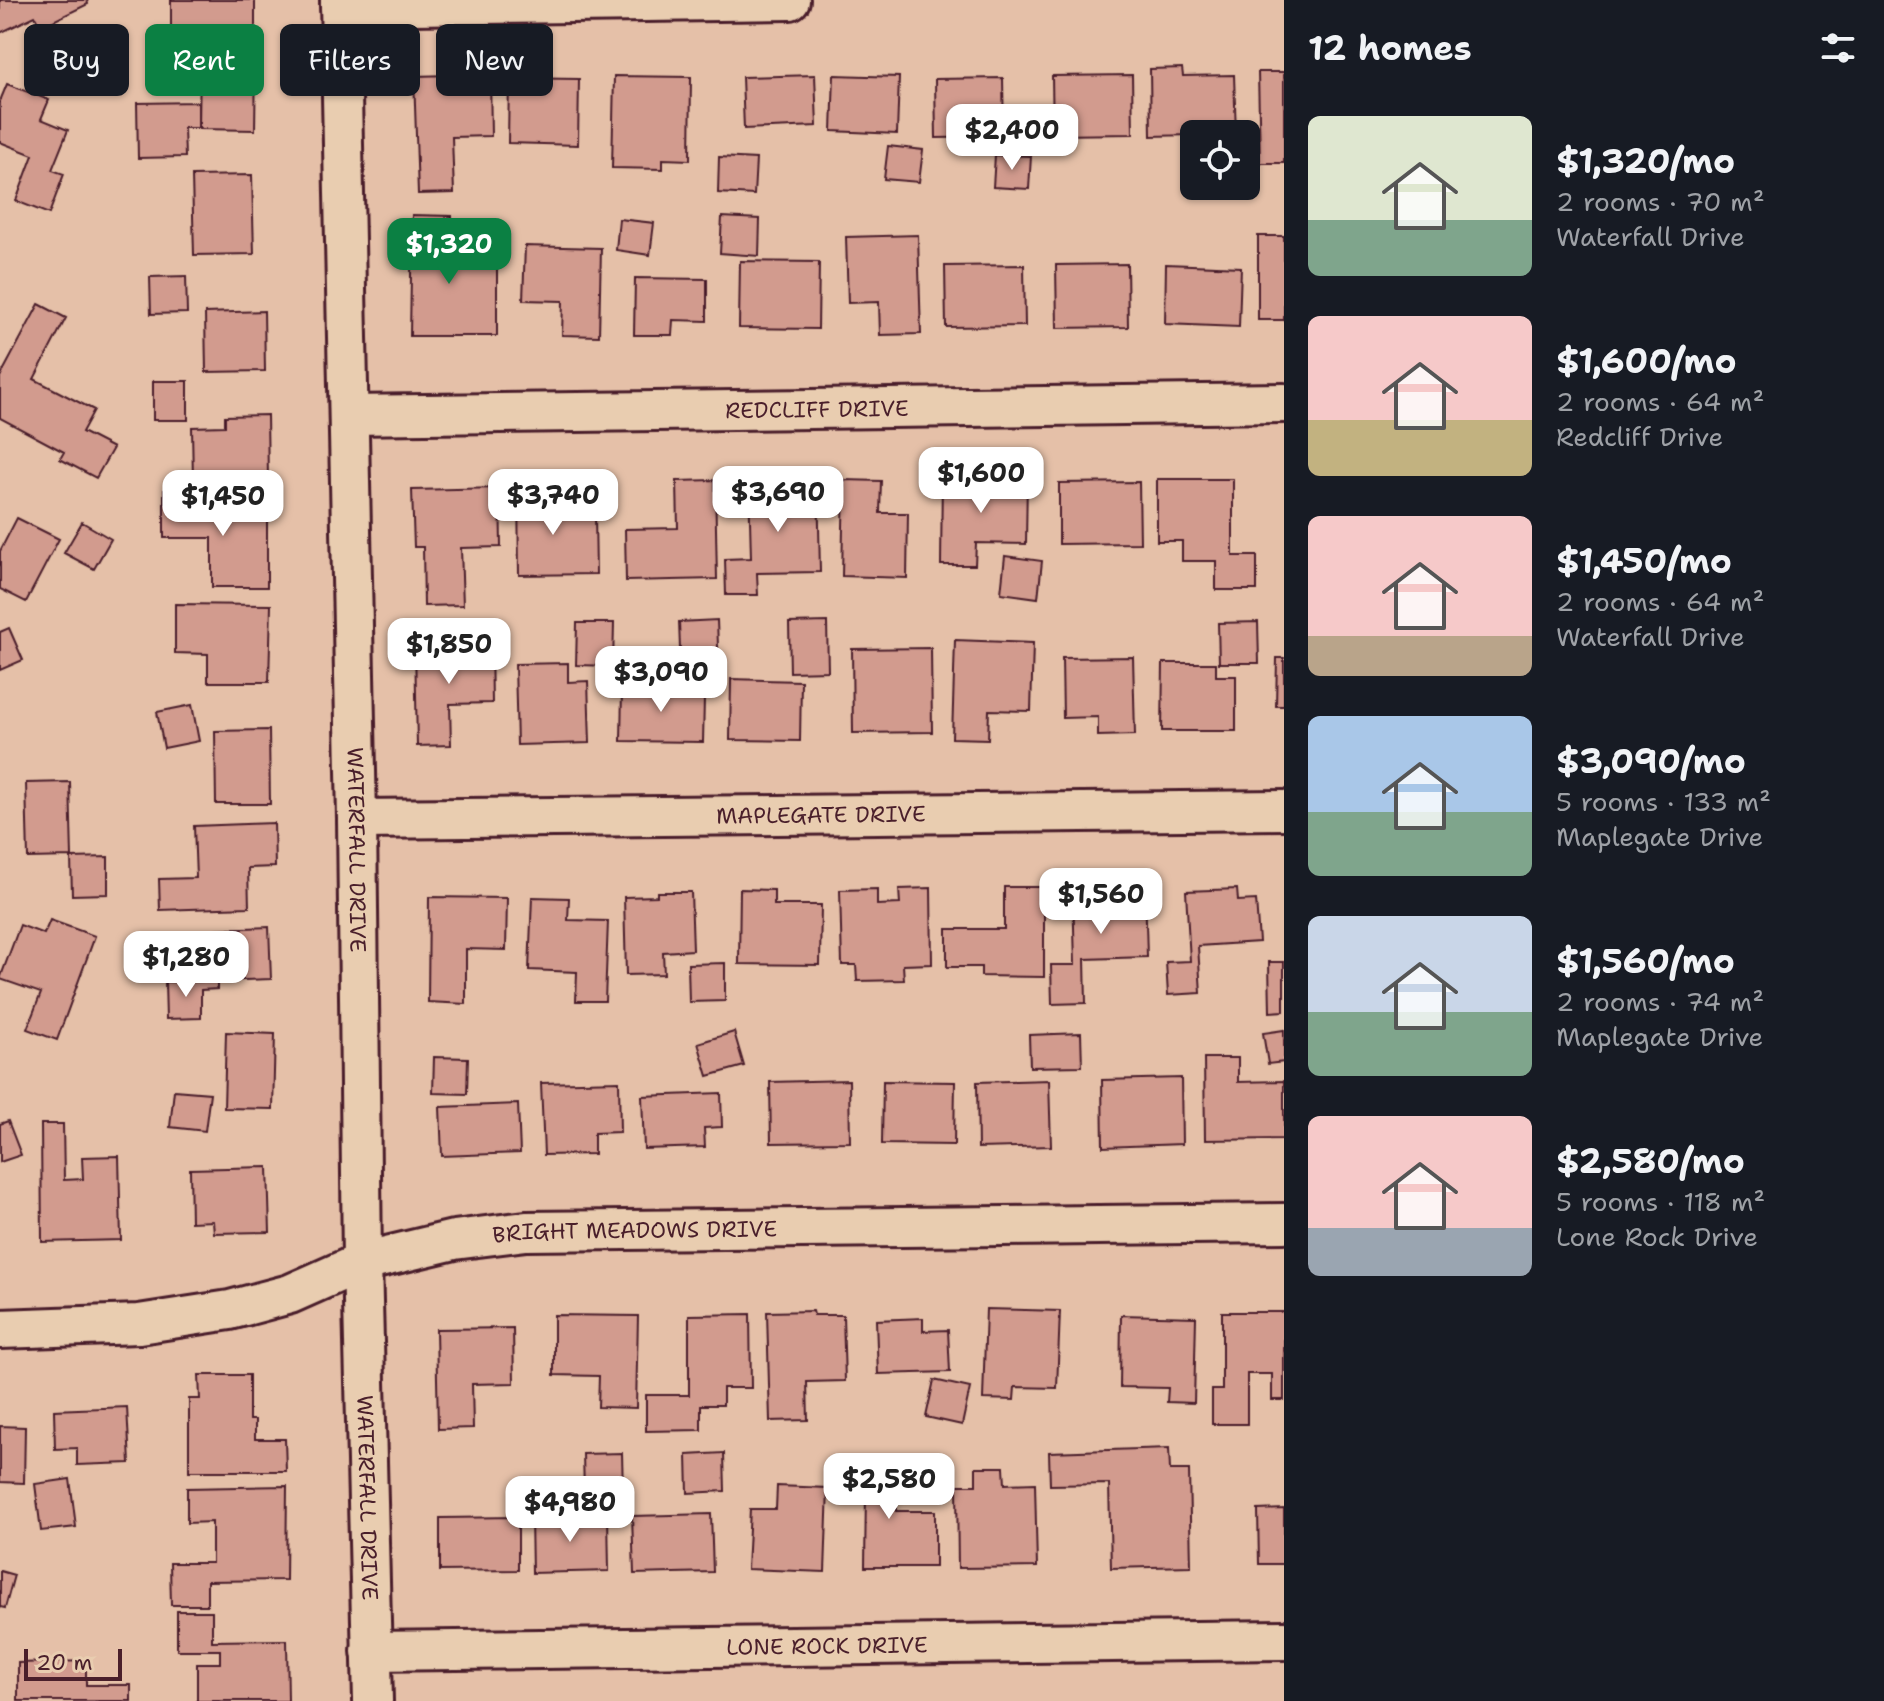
<!DOCTYPE html>
<meta charset="utf-8">
<style>
:root{--surface:#171b24;--page:#242831;--text:#f1f3f6;--muted:#9ea1a6;--accent:#0b8043}
body{margin:0;font-family:"Shantell Sans",sans-serif;background:var(--page);color:var(--text);height:100vh;display:flex;flex-direction:column;font-size:30px;white-space:nowrap}
*{box-sizing:border-box;margin:0}
p{font-size:26px;color:var(--muted)}
.icon{flex:none;width:44px;height:44px;fill:none;stroke:currentColor;stroke-width:2;stroke-linecap:round;stroke-linejoin:round}
.map{position:relative;flex:1;overflow:hidden}
.details{display:flex;flex-direction:column;background:var(--surface);width:600px}
.details>*{flex:none}
.hud{position:absolute;left:24px;top:24px;width:760px;height:72px;display:flex;gap:16px}
.tools{position:absolute;left:1180px;top:120px;display:grid;gap:16px}
.tools a{display:grid;place-items:center;width:80px;height:80px;border-radius:12px;background:var(--surface);box-shadow:0 2px 6px #0004;font-size:40px}
.scale{position:absolute;left:24px;bottom:20px;width:98px;box-sizing:border-box;padding-left:8px;border:4px solid #4a1f2b;border-top:0;font-size:22px;line-height:28px;white-space:nowrap;color:#4a1f2b;-webkit-text-stroke:6px #e9cdb0;paint-order:stroke}
.price{position:absolute;translate:-50% -68px;padding:0 18px;border-radius:16px;background:#fff;color:#222;font-size:26px;line-height:52px;filter:drop-shadow(0 2px 4px #0008)}
.price::after{content:'';position:absolute;left:50%;top:48px;width:24px;height:18px;margin-left:-12px;background:inherit;clip-path:polygon(0 0,100% 0,50% 100%)}
.price.on{background:var(--accent);color:#fff}
ul{padding:0;list-style:none}
li{display:flex;align-items:center;gap:24px;height:200px;padding:0 24px}
li span{display:grid;place-items:center;flex:none;width:224px;height:160px;border-radius:12px;color:#555}
li>.icon{margin-inline-start:auto}
span .icon{width:96px;height:96px;fill:#fffc;stroke-width:1}
li b{font-size:34px}
h2{display:flex;justify-content:space-between;align-items:center;height:96px;padding:0 24px;font-size:34px}
.pill{padding:0 28px;border-radius:12px;background:var(--surface);box-shadow:0 2px 6px #0004;font-size:28px;line-height:72px}
.pill.on{background:var(--accent);color:#fff}
main{display:flex;flex:1;min-height:0}
.map>svg:first-child{display:block}
</style>
<main>
<div class="map">
<svg width="1284" height="1701" viewBox="0 0 1284 1701">
<rect width="100%" height="100%" fill="#e5c0a8"/>
<filter id="ink" filterUnits="userSpaceOnUse"><feTurbulence type="fractalNoise" baseFrequency=".0125" numOctaves="2"/><feDisplacementMap in="SourceGraphic" scale="16" xChannelSelector="R" yChannelSelector="G"/><feConvolveMatrix kernelMatrix="1 2 1 2 8 2 1 2 1" color-interpolation-filters="sRGB"/></filter>
<g filter="url(#ink)">
<!-- building -->
<path fill="#d29b8e" stroke="#4a1f2b" stroke-width="2" d="M0 0H87L88 4 41 27 35 16 0 33Z
M171 0H255V28L171 30Z
M200 58 256 59 255 130 199 129Z
M1182 68 1183 76 1234 75 1236 134 1151 136 1150 69Z
M1258 72H1284V163H1260Z
M490 74 491 136 452 137 454 193 418 194 414 76Z
M815 75 817 126 744 129 742 77Z
M834 75 899 77 897 134 832 131Z
M1132 75 1133 134 1053 135 1052 76Z
M614 76 691 77 690 160 663 159V169L612 168Z
M509 78 579 79 578 145 508 143Z
M1003 78 1004 137 936 138 935 79Z
M7 84 49 100 41 119 68 130 52 170 64 174 49 214 16 201 33 155 0 142V101Z
M198 102V128H184L185 157 138 158 137 103Z
M888 146 923 150 919 182 884 179Z
M995 155 1031 156 1029 189 993 187Z
M719 157 756 159 754 195 718 193Z
M252 175 254 254 194 255 192 176Z
M412 215 452 216V263L497 264V336H410Z
M722 217 760 219 759 256 720 253Z
M619 219 654 223 650 255 616 250Z
M918 235 921 334 880 335 879 302 848 303 846 237Z
M1258 236H1284V320H1258Z
M525 246 601 248 599 336 562 335 563 301 523 300Z
M740 261 819 262 818 329 739 328Z
M1127 264 1128 327 1057 328 1056 265Z
M1166 264 1241 267 1239 327 1165 324Z
M1024 265 1025 326 946 327 945 266Z
M186 276 187 313 151 314 150 277Z
M635 278 707 279V321L673 320 672 335H634Z
M39 304 66 318 34 379 94 410 82 432 113 448 96 478 60 459 64 452 0 418V377Z
M264 311 265 371 206 372 205 313Z
M153 381H188V420H153Z
M267 415 268 480 193 481 192 427 225 426V416Z
M942 476 1027 477 1026 544 976 543 975 565H941Z
M1157 479H1233V556H1257V590H1216V561H1182V541H1157Z
M715 480 717 579 626 581 625 529 678 528 677 481Z
M818 480 820 572 757 573 758 595H726L725 559 751 558 749 481Z
M844 480 881 481 880 513H908L907 578 842 576Z
M1139 482 1140 543 1059 544V483Z
M554 487V515L595 514 596 574 519 575 518 488Z
M500 488 501 547 461 548 463 605 424 606 423 547H414L412 490Z
M164 490H192V509H267V587H212V538H164Z
M17 518 59 539 26 602 0 589V551Z
M82 522 111 539 94 569 64 553Z
M1005 556 1042 561 1038 598 1001 593Z
M175 604 271 605 269 682H208V654L175 653Z
M717 620 719 673 681 675 679 622Z
M827 622 828 671 790 672 789 623Z
M1258 622 1259 663H1219L1218 623Z
M577 623H614L613 666 576 665Z
M9 628 23 660 0 670V632Z
M955 640 1033 643 1031 711 989 710 988 739 952 738Z
M491 644 492 703 450 704 451 745 417 746 415 645Z
M931 648 932 732 853 733 852 649Z
M1133 657 1135 735 1098 736V717L1063 718 1062 658Z
M1277 658H1284V706H1276Z
M568 663V682L588 681 590 743 517 745 515 664Z
M1163 663H1216V676H1236V731H1162Z
M643 677H675V697L704 698 703 742 621 741 622 689 643 690Z
M731 679 801 681 800 741 730 740Z
M192 705 199 741 164 748 157 712Z
M269 730 270 804H216L215 731Z
M70 782 72 857 28 858 26 783Z
M274 823 275 867 248 868 249 907 160 910 159 879 196 878 194 826Z
M108 857V894L72 895 71 858Z
M1004 887H1044V977L981 976V967H947V929H1004Z
M931 888 932 964 903 965 904 980 857 981 856 965H842L840 890 877 889V905L900 904 899 889Z
M1145 888 1147 957 1085 959 1086 1003 1052 1004 1051 965H1075L1073 889Z
M740 889 774 890V905H821L820 965 739 964Z
M1237 889 1238 901 1256 900 1259 942 1198 946 1201 993 1168 995 1166 962 1190 961 1186 891Z
M657 892H691L693 950 663 952 664 974 626 975 624 897 657 896Z
M429 897 507 898 506 950 466 949V1004L428 1002Z
M532 897 569 898 568 920 608 921 605 1001H576L577 972 529 970Z
M50 920 95 936 57 1040 27 1029 41 993 0 979 20 925 44 934Z
M269 927 271 979 217 981 215 929Z
M1269 962H1284V1011L1270 1012Z
M725 963V1001L689 1002 688 964Z
M217 981V989L201 990V1018L166 1019 165 982Z
M1284 1030V1062L1268 1064 1263 1033Z
M226 1032 275 1034 273 1109 224 1108Z
M734 1032 744 1066 708 1076 698 1043Z
M1081 1033 1082 1066 1030 1067 1029 1035Z
M434 1057 468 1058 467 1094 433 1093Z
M1204 1058H1238V1082L1284 1081V1139L1205 1140Z
M1181 1078 1182 1144 1103 1147 1102 1080Z
M849 1080 850 1142 771 1143 770 1082Z
M1049 1080 1051 1146 978 1148 977 1082Z
M619 1081 620 1132 594 1133V1154L544 1155 541 1083Z
M883 1081 955 1082 954 1145 882 1144Z
M174 1090 210 1093 205 1131 170 1127Z
M721 1093 722 1127 704 1128 705 1147 644 1149 642 1096Z
M518 1104 520 1153 442 1156 440 1107Z
M8 1121 21 1155 0 1162V1124Z
M41 1124H63L64 1180 83 1179 82 1157 119 1156 121 1240 42 1242Z
M268 1167 270 1232 214 1233 213 1221 191 1222 190 1169Z
M986 1309 1060 1311 1057 1388 1015 1387 1014 1400 983 1399Z
M813 1311 814 1315H843L845 1381 807 1382 808 1420 770 1421 767 1312Z
M1222 1312H1284V1400H1272V1374H1247V1424H1212V1390H1222Z
M750 1314 751 1388H723V1405H701V1430L646 1431V1395H689V1315Z
M554 1315 638 1316 636 1408 598 1407 599 1376 554 1375Z
M1121 1315 1196 1317 1194 1403 1167 1402 1168 1388 1120 1387Z
M923 1318V1331L948 1330 950 1372 878 1374 876 1320Z
M513 1328 514 1383 472 1384 473 1428 438 1429 436 1329Z
M199 1375H249V1420H255V1439H285L286 1471H189V1399H200Z
M934 1380 970 1388 962 1425 926 1417Z
M127 1407 130 1463 77 1465V1448L55 1449 54 1410Z
M0 1426 25 1427 24 1483 0 1482Z
M1169 1448 1170 1470H1189L1191 1566 1111 1568 1109 1484 1050 1485 1049 1452Z
M622 1453 623 1490 584 1491 583 1454Z
M724 1453 725 1491 688 1493 687 1455Z
M842 1457H879V1490H896V1511H935V1567H865L866 1492H842Z
M976 1467H1004L1005 1484 1035 1483 1037 1567 958 1568 957 1485H976Z
M70 1479 76 1527 41 1531 35 1484Z
M287 1486 286 1580 207 1581V1605H171L170 1563H212V1522L187 1523V1488Z
M777 1486 828 1488 825 1572 747 1569 750 1509H776Z
M1284 1509V1564H1259L1258 1510Z
M608 1514 609 1571 532 1573 531 1516Z
M711 1514 713 1572 634 1574 632 1516Z
M518 1517V1570L440 1571V1518Z
M0 1571 14 1575 5 1608 0 1607Z
M177 1611H212V1641L287 1640 288 1701H197V1663H220V1650H177Z
M86 1661V1685H131V1701H18V1663Z"/>
<g fill="none" stroke-linecap="round" stroke-linejoin="round">
<!-- minor casing -->
<g stroke="#4a1f2b" stroke-width="44">
<g id="minor">
<path id="s1" d="M340 0 357 819 362 1262 373 1701"/>
<path d="M340 6 790 0"/>
<path id="s2" d="M349 415 1284 403"/>
<path id="s3" d="M357 819 1284 810"/>
<path id="s4" d="M0 1329 139 1324 230 1310 290 1294 362 1262 454 1240 526 1231 1284 1223"/>
<path id="s5" d="M371 1651 1284 1640"/>
</g>
</g>
<!-- minor -->
<use href="#minor" stroke="#e9cdb0" stroke-width="38"/>
</g>
</g>
<g text-anchor="middle" stroke-width="7" stroke-linejoin="round" paint-order="stroke">
<!-- street labels -->
<g font-size="22" fill="#4a1f2b" stroke="#e9cdb0">
<text dy="8" stroke="none"><textPath href="#s2" startOffset="468">REDCLIFF DRIVE</textPath></text>
<text dy="8" stroke="none"><textPath href="#s3" startOffset="464">MAPLEGATE DRIVE</textPath></text>
<text dy="8" stroke="none"><textPath href="#s1" startOffset="850">WATERFALL DRIVE</textPath></text>
<text dy="8" stroke="none"><textPath href="#s4" startOffset="648">BRIGHT MEADOWS DRIVE</textPath></text>
<text dy="8" stroke="none"><textPath href="#s1" startOffset="1498">WATERFALL DRIVE</textPath></text>
<text dy="8" stroke="none"><textPath href="#s5" startOffset="456">LONE ROCK DRIVE</textPath></text>
</g>
</g>
</svg>
<div class="tools">
<a><svg class="icon" aria-label="locate" viewBox="0 0 24 24"><circle cx="12" cy="12" r="6"/><path d="M12 2v4M12 18v4M2 12h4M18 12h4"/></svg></a>
</div>
<div class="scale">20 m</div>
<b class="price" style="left:1012px;top:172px">$2,400</b>
<b class="price on" style="left:449px;top:286px">$1,320</b>
<b class="price" style="left:981px;top:515px">$1,600</b>
<b class="price" style="left:778px;top:534px">$3,690</b>
<b class="price" style="left:553px;top:537px">$3,740</b>
<b class="price" style="left:223px;top:538px">$1,450</b>
<b class="price" style="left:449px;top:686px">$1,850</b>
<b class="price" style="left:661px;top:714px">$3,090</b>
<b class="price" style="left:1101px;top:936px">$1,560</b>
<b class="price" style="left:186px;top:999px">$1,280</b>
<b class="price" style="left:889px;top:1521px">$2,580</b>
<b class="price" style="left:570px;top:1544px">$4,980</b>
<div class="hud">
<a class="pill">Buy</a>
<a class="pill on">Rent</a>
<a class="pill">Filters</a>
<a class="pill">New</a>
</div>
</div>
<section class="details">
<h2>12 homes<svg class="icon" aria-label="filters" viewBox="0 0 24 24"><path d="M4 7h16M4 17h16"/><circle cx="9" cy="7" r="2"/><circle cx="15" cy="17" r="2"/></svg></h2>
<ul>
<li><span style="background:linear-gradient(#dfe7d0 65%,#7fa58c 0)"><svg class="icon" aria-label="home" viewBox="0 0 24 24"><path d="M3 11l9-7 9 7M6 9v11h12V9"/></svg></span><div><b>$1,320/mo</b><p>2 rooms · 70 m²</p><p>Waterfall Drive</p></div></li>
<li><span style="background:linear-gradient(#f6c9c9 65%,#c2b280 0)"><svg class="icon" aria-label="home" viewBox="0 0 24 24"><path d="M3 11l9-7 9 7M6 9v11h12V9"/></svg></span><div><b>$1,600/mo</b><p>2 rooms · 64 m²</p><p>Redcliff Drive</p></div></li>
<li><span style="background:linear-gradient(#f6c9c9 75%,#b9a48a 0)"><svg class="icon" aria-label="home" viewBox="0 0 24 24"><path d="M3 11l9-7 9 7M6 9v11h12V9"/></svg></span><div><b>$1,450/mo</b><p>2 rooms · 64 m²</p><p>Waterfall Drive</p></div></li>
<li><span style="background:linear-gradient(#a9c7e8 60%,#7fa58c 0)"><svg class="icon" aria-label="home" viewBox="0 0 24 24"><path d="M3 11l9-7 9 7M6 9v11h12V9"/></svg></span><div><b>$3,090/mo</b><p>5 rooms · 133 m²</p><p>Maplegate Drive</p></div></li>
<li><span style="background:linear-gradient(#c9d6e8 60%,#7fa58c 0)"><svg class="icon" aria-label="home" viewBox="0 0 24 24"><path d="M3 11l9-7 9 7M6 9v11h12V9"/></svg></span><div><b>$1,560/mo</b><p>2 rooms · 74 m²</p><p>Maplegate Drive</p></div></li>
<li><span style="background:linear-gradient(#f6c9c9 70%,#9aa5b1 0)"><svg class="icon" aria-label="home" viewBox="0 0 24 24"><path d="M3 11l9-7 9 7M6 9v11h12V9"/></svg></span><div><b>$2,580/mo</b><p>5 rooms · 118 m²</p><p>Lone Rock Drive</p></div></li>
</ul>
</section>
</main>
